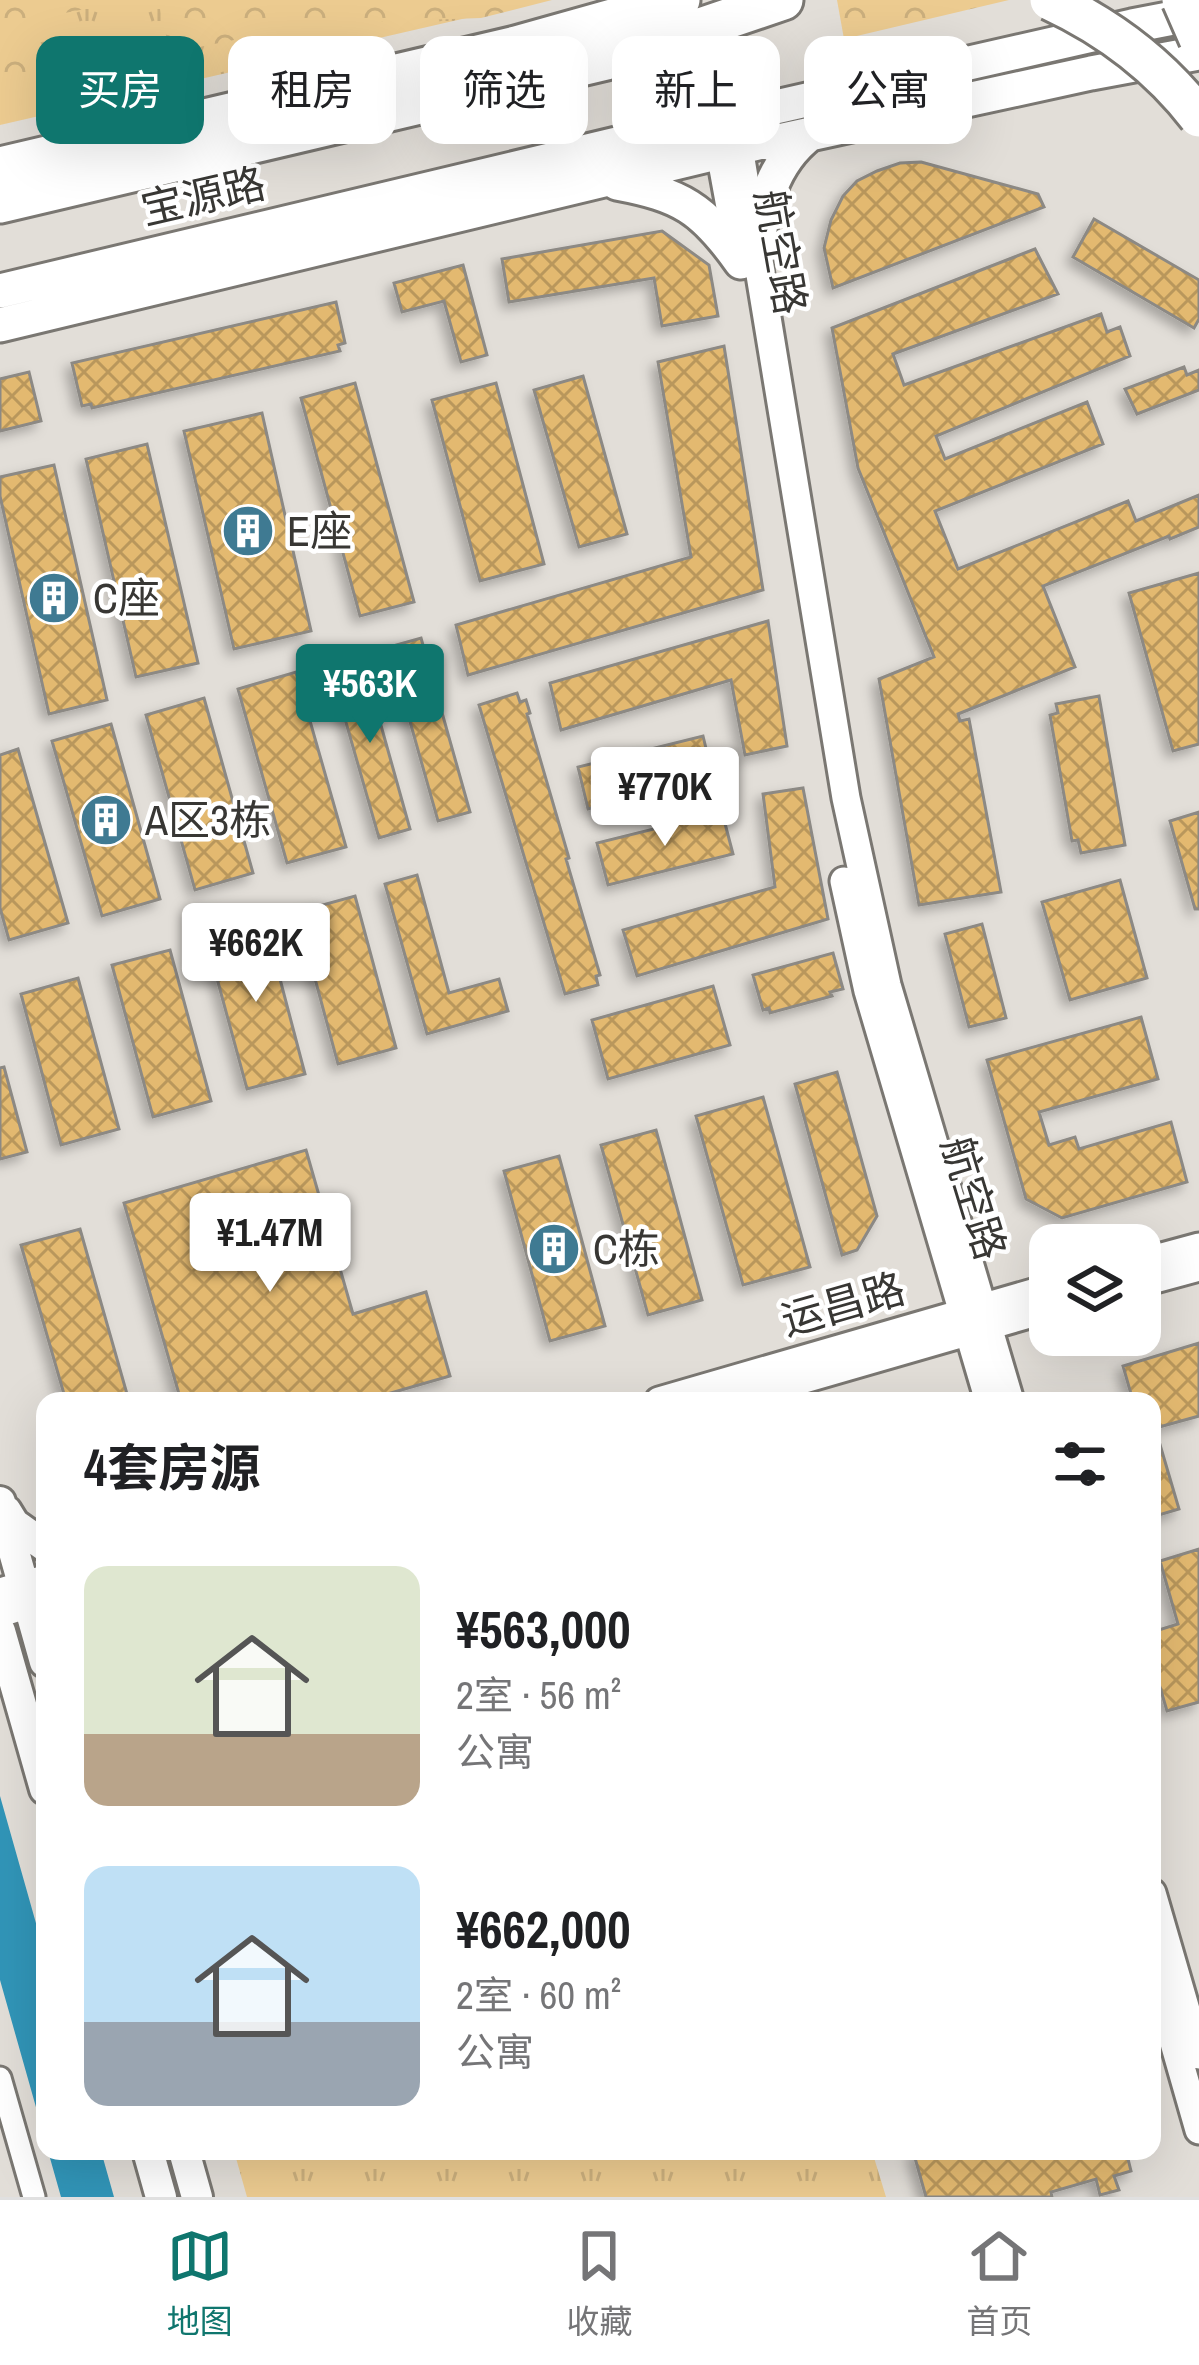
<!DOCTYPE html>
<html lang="zh">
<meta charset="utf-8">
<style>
:root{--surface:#fff;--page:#f2f2f2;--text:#202124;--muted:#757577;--line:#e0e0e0;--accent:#0f766e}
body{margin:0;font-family:"Archivo Narrow","Noto Sans SC",sans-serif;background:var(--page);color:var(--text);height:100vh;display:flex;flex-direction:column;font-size:45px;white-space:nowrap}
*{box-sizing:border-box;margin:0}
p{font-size:39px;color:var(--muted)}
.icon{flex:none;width:66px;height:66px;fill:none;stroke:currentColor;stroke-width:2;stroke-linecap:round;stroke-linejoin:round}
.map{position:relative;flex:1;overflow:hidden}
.side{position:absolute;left:36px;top:1392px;width:1125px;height:768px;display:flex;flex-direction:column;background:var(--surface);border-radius:24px;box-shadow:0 12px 48px #0002}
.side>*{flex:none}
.guide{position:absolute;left:36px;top:36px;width:1128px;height:108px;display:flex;gap:24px}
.tools{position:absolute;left:1029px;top:1224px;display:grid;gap:24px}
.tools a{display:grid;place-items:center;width:132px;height:132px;border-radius:24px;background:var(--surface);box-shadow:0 12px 48px #0002;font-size:60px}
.price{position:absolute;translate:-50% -102px;padding:0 27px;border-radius:12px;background:#fff;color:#222;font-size:39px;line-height:78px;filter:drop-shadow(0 3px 6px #0008)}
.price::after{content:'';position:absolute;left:50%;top:72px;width:36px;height:27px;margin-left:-18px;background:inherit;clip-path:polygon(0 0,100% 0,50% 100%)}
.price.selected{background:var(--accent);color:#fff}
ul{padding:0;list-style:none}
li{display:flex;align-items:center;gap:36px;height:300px;padding:0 48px}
li span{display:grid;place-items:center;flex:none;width:336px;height:240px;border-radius:24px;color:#555}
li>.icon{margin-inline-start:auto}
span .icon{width:144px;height:144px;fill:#fffc;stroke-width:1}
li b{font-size:51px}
h2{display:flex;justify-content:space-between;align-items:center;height:144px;padding:0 48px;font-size:51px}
.tag{padding:0 42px;border-radius:24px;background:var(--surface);box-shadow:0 12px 48px #0002;font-size:42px;line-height:108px}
.tag.selected{background:var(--accent);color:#fff}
.dock{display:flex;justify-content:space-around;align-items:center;height:168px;border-top:3px solid var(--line);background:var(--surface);font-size:33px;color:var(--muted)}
.dock a{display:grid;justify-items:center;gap:6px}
.dock .selected{color:var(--accent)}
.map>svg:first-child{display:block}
</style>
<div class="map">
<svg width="1199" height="2197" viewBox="0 0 1199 2197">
<defs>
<pattern id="grass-tufts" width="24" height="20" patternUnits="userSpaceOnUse" patternTransform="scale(3)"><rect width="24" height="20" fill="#eccb90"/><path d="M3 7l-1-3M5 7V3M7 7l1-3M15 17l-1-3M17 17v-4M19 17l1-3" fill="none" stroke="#cbaf7d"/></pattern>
<pattern id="park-crowns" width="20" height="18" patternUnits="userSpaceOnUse" patternTransform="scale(3)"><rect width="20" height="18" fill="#eccb90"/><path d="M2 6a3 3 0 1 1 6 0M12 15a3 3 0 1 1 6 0" fill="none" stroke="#cbaf7d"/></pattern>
<pattern id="building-cross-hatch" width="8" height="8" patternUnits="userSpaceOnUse" patternTransform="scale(3)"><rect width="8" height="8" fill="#e3b96f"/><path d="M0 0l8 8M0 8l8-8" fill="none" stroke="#b9975c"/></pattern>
<filter id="shadow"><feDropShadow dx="-6" dy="6" stdDeviation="6" flood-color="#0004"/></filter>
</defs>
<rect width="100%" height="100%" fill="#e2ded8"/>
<!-- grass -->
<path fill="url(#grass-tufts)" d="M0 0H545L0 125Z
M234 2151H872L886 2197H247Z"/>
<!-- park -->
<path fill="url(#park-crowns)" d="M0 0H131L29 20 40 80 0 90Z
M158 0H552L481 18 312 24 170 53Z
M837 0H1009L844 39Z"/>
<!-- water -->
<path fill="#3195b8" d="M0 1796 45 1955V2139L0 1980Z
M48 2151H101L114 2197H61Z"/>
<!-- building -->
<path fill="url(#building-cross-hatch)" stroke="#8c8984" stroke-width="3" filter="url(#shadow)" d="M921 162 1038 194 1044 207 833 288 824 248 831 220 843 196 857 181 877 171 900 163Z
M1094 219 1199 280V319L1194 328 1073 257Z
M662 231 709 265 718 316 662 326 654 278 509 302 502 259Z
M1035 249 1058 294 893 354 904 385 1101 314 1107 332 1120 327 1130 356 936 436 945 459 1087 402 1103 444 935 511 958 569 1128 501 1136 521 1199 495V527L1170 539 1169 536 1043 586 1075 667 958 714 960 721 969 719 1001 892 919 905 879 679 934 657 858 468 832 328Z
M463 265 487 355 461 362 444 301 402 312 394 283Z
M336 302 345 343 338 345 340 351 92 408 91 404 82 406 72 363Z
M724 346 763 590 468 675 456 625 691 557 658 362Z
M1184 367 1187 375 1199 370V390L1137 414 1125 389Z
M29 372 41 421 0 431V379Z
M583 376 627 534 579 547 534 390Z
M355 383 414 602 360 616 301 398Z
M496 383 544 564 480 581 432 400Z
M262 413 311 631 234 649 184 431Z
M147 444 198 663 136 677 86 459Z
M54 465 107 700 49 714 0 496V477Z
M1199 573V744L1173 751 1129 593Z
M768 621 787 746 745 755 731 680 561 730 550 683Z
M421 638 470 812 438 821 389 647Z
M361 654 410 829 379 838 329 663Z
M296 672 346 847 287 863 238 689Z
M517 693 520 702 526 700 530 713 527 714 569 858 566 859 600 975 596 976 598 985 565 994 479 705Z
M1099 696 1125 845 1081 853 1078 840 1072 841 1050 715 1058 713 1056 704Z
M204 698 253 873 195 890 146 715Z
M111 724 160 899 102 916 52 741Z
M703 736 713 777 588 809 578 767Z
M18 749 68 923 9 940 0 908V755Z
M803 788 828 919 637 976 623 930 775 887 763 794Z
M722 812 733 854 608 885 597 843Z
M1199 812V909H1195L1170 821Z
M417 875 449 993 499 979 508 1011 427 1034 385 884Z
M1120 880 1147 978 1070 1000 1042 902Z
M355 896 396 1048 338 1064 297 912Z
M265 922 305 1074 247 1089 206 938Z
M982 924 1006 1018 969 1027 945 934Z
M170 950 211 1101 153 1117 112 965Z
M833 953 843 989 830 992 832 996 770 1013 769 1008 763 1010 753 975Z
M78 978 119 1129 61 1145 21 994Z
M713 986 730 1045 608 1079 592 1020Z
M1141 1017 1158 1079 1039 1112 1049 1145 1075 1137 1079 1149 1171 1122 1187 1182 1062 1218 1026 1199 987 1060Z
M4 1067 27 1152 0 1159V1068Z
M837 1072 877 1216 857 1250 842 1255 795 1084Z
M763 1097 810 1267 743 1285 696 1116Z
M656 1130 702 1300 648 1315 601 1145Z
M306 1150 353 1314 426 1292 450 1376 363 1401H181L124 1203Z
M559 1156 605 1326 550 1341 504 1171Z
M80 1229 129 1401H66L21 1245Z
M1199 1343V1416L1152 1429V1401H1133L1123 1366Z
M1152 1431H1156L1179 1509 1152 1517Z
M1199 1549V1702L1167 1711 1152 1660V1632L1178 1624 1160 1561Z
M913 2151H1126L1131 2171 1114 2176 1119 2190 1100 2195 1096 2179 1051 2192 1052 2197H926Z"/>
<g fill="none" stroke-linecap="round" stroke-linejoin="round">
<!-- minor casing -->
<g stroke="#7a7772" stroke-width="27">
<path id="minor" d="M0 2078 34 2197"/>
</g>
<!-- tertiary casing -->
<g stroke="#7a7772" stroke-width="33">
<path id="tertiary" d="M729 131 739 147 846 798 887 985 1010 1401
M721 136 720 152 735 234
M844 881 868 991 989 1401
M1140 1263 1199 1247
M1140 1283 1199 1267
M659 1401 1050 1288
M728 1401 1050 1308
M0 1592 45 1579
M0 1613 45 1599
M1152 1893 1199 2055
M1152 1966 1199 2130"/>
</g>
<!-- secondary casing -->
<g stroke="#7a7772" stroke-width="36">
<path id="secondary" d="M0 1502 45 1662
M6 1511 14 1524 45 1546
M0 1631 45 1789
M148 2151 161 2197
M184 2151 197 2197"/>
</g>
<!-- primary casing -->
<g stroke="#7a7772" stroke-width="39">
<path id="primary" d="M617 183C681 195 703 208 741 262
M757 254C761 208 772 163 810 134
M0 291 688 127 1132 26 1199 13
M0 325 762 142 769 143 1091 73 1199 53"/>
</g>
<!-- motorway casing -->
<g stroke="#7a7772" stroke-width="45">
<path id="motorway" d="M0 167 516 46 680 0
M0 203 606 60 783 0"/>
</g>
<!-- minor -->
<use href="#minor" stroke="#fff" stroke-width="21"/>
<!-- tertiary -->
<use href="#tertiary" stroke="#fff" stroke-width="27"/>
<!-- secondary -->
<use href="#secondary" stroke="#fff" stroke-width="30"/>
<!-- primary -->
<use href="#primary" stroke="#fff" stroke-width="33"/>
<!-- motorway -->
<use href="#motorway" stroke="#fff" stroke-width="39"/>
<!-- motorway-bridge casing -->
<g stroke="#7a7772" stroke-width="45" stroke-linecap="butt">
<path id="motorway-bridge" d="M1050 0C1110 28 1159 65 1199 117
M1182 0 1199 39"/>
</g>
<!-- motorway-bridge -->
<use href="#motorway-bridge" stroke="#fff" stroke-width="39"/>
</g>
<!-- icons -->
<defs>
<g id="building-disc" transform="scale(2.7)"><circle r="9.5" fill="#3f7a92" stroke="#fff"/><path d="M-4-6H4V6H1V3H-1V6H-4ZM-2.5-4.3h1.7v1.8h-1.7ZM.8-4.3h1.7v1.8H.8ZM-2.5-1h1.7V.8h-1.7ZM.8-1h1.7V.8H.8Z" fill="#fff"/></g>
</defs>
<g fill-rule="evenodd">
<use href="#building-disc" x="248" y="531"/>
<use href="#building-disc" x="54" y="598"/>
<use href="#building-disc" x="106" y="820"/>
<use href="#building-disc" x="554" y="1249"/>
</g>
<g text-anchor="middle" stroke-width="9" stroke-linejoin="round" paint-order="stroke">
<!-- street labels -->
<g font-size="42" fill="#383734" stroke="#fff">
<text transform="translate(203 196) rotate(-13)" y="15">宝源路</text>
<text transform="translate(781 252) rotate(80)" y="15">航空路</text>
<text transform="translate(974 1198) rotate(73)" y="15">航空路</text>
<text transform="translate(843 1304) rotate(-16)" y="15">运昌路</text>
</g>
<!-- poi labels -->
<g font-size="42" fill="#383734" stroke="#fff" text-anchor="start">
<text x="287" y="546">E座</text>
<text x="93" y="613">C座</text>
<text x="145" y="835">A区3栋</text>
<text x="593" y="1264">C栋</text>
</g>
</g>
</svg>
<div class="tools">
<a><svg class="icon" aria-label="layers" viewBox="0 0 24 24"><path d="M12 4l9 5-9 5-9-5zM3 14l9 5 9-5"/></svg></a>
</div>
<b class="price selected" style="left:370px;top:746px">¥563K</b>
<b class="price" style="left:665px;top:849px">¥770K</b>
<b class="price" style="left:256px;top:1005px">¥662K</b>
<b class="price" style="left:270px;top:1295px">¥1.47M</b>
<div class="guide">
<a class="tag selected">买房</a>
<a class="tag">租房</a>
<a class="tag">筛选</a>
<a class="tag">新上</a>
<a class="tag">公寓</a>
</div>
<section class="side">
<h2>4套房源<svg class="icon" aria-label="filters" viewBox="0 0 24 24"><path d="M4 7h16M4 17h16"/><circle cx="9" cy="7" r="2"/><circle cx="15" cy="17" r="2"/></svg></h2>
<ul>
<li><span style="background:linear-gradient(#dfe7d0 70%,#b9a48a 0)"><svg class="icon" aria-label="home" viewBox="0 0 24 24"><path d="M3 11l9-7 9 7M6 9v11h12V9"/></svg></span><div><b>¥563,000</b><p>2室 · 56 m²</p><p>公寓</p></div></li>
<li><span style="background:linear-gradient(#bfe0f5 65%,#9aa5b1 0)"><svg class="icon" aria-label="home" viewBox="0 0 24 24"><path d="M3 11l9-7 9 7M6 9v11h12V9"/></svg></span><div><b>¥662,000</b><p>2室 · 60 m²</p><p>公寓</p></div></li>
</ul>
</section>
</div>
<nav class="dock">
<a class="selected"><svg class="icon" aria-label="map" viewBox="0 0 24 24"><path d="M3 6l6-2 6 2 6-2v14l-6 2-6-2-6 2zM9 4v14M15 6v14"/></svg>地图</a>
<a><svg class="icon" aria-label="saved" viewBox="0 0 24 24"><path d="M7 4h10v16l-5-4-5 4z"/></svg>收藏</a>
<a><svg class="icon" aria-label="home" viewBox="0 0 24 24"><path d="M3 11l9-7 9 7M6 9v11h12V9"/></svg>首页</a>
</nav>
